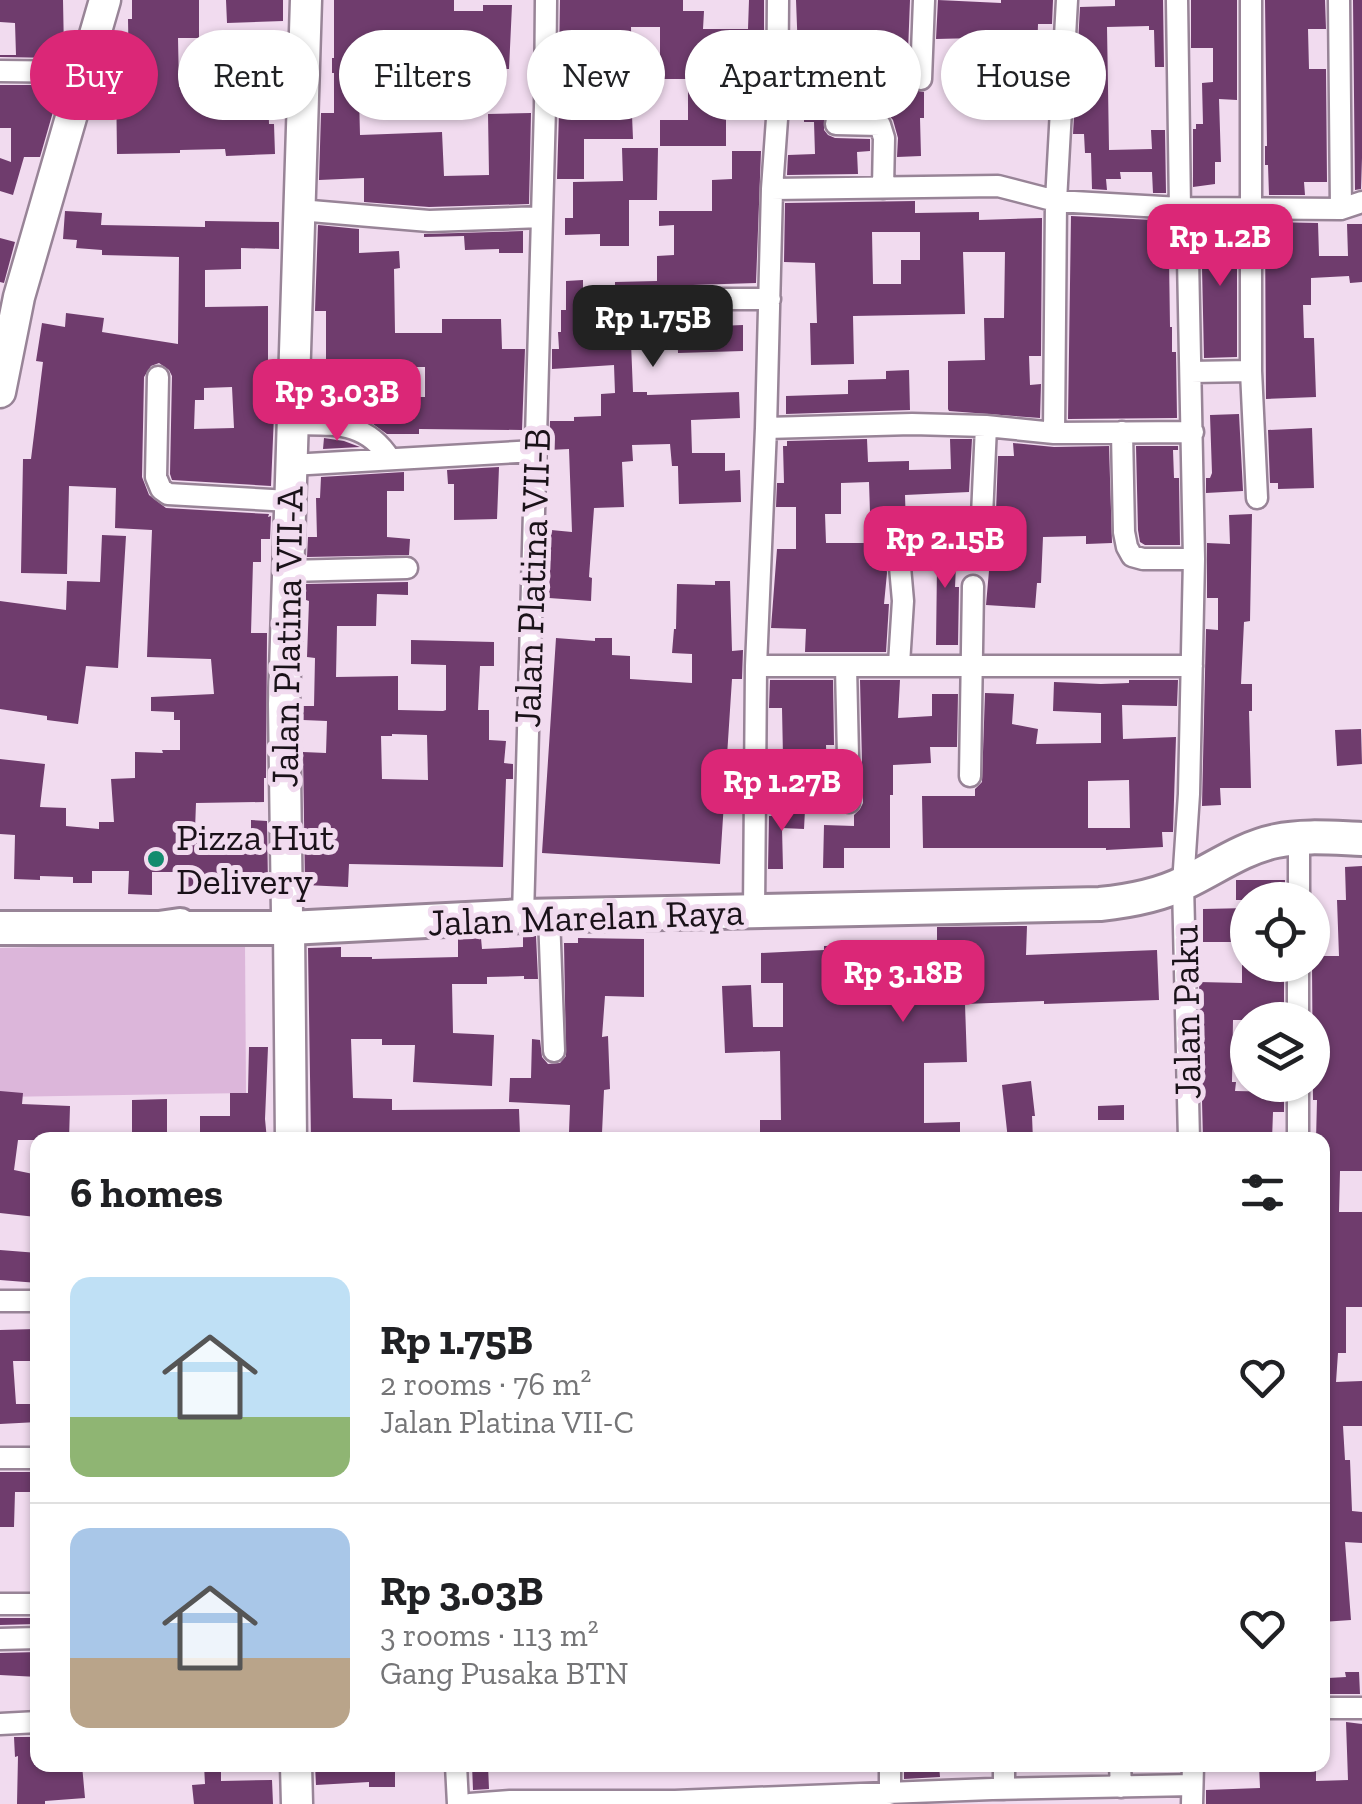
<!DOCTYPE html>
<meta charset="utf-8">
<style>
:root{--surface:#fff;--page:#f6f6f6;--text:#202124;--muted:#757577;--line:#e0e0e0;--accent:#db2777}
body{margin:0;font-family:"Zilla Slab",serif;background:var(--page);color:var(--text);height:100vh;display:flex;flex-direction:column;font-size:38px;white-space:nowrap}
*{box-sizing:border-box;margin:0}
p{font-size:32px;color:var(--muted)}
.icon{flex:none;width:55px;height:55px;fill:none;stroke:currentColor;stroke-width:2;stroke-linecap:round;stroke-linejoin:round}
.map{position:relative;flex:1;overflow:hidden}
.details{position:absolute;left:30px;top:1132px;width:1300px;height:640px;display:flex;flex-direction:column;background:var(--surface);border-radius:20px;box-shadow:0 2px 8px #0004}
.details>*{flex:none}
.guide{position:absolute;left:30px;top:30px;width:1302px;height:90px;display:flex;gap:20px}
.buttons{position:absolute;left:1230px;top:882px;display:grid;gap:20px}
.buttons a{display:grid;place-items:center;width:100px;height:100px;border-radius:50%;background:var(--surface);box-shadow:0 2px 8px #0004;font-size:50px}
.price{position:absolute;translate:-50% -85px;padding:0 22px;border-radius:20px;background:var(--accent);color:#fff;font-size:32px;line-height:65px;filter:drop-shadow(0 2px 5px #0008)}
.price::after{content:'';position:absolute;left:50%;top:60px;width:30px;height:22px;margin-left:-15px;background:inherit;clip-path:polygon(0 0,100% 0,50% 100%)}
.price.on{background:#222;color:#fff}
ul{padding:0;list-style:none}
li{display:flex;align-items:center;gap:30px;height:250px;padding:0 40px}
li+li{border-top:2px solid var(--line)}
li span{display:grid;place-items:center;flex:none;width:280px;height:200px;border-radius:20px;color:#555}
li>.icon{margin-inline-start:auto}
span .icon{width:120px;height:120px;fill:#fffc;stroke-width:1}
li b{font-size:42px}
h2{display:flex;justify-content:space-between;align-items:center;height:120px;padding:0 40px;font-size:42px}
.chip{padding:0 35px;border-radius:45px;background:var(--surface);box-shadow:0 2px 8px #0004;font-size:35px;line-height:90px}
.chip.on{background:var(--accent);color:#fff}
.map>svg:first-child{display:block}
</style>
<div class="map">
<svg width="1362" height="1804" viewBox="0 0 1362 1804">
<rect width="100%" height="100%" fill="#f1dbef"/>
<!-- green -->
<path fill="#dcb6da" d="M245 942 246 1093 0 1097V948Z"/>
<!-- building -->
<path fill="#6f3c6d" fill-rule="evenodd" d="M0 0H63L64 52H57V58L0 57V55H16L15 23 0 22Z
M132 0H199V38H178L179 87 208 85V88H222V96L268 95 269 124H274L275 154 226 156 225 149 180 150V153L117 154 116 80H129L128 19H132Z
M226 0H283V21L227 23Z
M334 0H454V11H483V5H512L509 69H423L424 99 399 100V95L359 96 360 135 442 132 444 176 489 175 488 114 531 113 529 204 429 207 364 202V178L319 180 321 113H334V73H332V58H334Z
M560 0H683V11H704L703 29H748L749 0H764V79H746V110H726V146H660V120H688V79H660V27H631L632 72H628L629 115H632L633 139H584V179H557L559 112H580L578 58H559Z
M796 0H910L907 78 913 90 924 92V118H920L921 156 897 157 898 138 893 120 887 113 870 111 869 71 794 72 793 53H798Z
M938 0 1001 3V0H1053L1052 24H1038L1037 57H1050L1047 105 1017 106 1016 84 992 83 993 50H975V38L936 39Z
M1115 0H1163L1164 67H1155L1154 30H1149V26L1107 27 1108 87 1109 150 1152 149 1151 130H1165L1166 193H1153L1152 172H1120L1121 179H1106L1107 190 1092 189 1091 153H1085L1084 134H1073L1080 7 1115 6Z
M1191 0H1237V100L1219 99 1221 162H1215V184L1193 187V129H1196V124H1203L1202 83 1213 82V48H1191Z
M1265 0H1325L1326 29H1308L1309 69H1326L1327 182H1304L1305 195H1269L1268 165H1265V146H1267Z
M1353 0H1362V158L1361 189 1355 190Z
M0 85H57V98L40 157H24L13 195 0 191V158L11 162V128H0Z
M839 100 840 110 830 112 824 118V130L828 135 835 138 870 139V151L857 152 858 174 787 175 788 155 815 154 814 122H804V101Z
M622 148H658L657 200H629V246H600V234L565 235V218H573V182L623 181Z
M732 151H761L756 283 693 285 683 291 680 300 683 307 692 312V327L743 325V351L678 353 677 316 630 318 633 392H647V395L739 392 740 418 691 420 692 453H725V471L740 470 741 502 679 504 678 466H672L670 444 632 445 633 461 622 462 624 507 594 508 589 577 592 578 591 601 549 598 551 530 572 532 569 449 549 450 550 421H574V417L601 416V394L615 393 614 365 552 369V349H559L558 332H561V310H566V281L583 280V292L615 291V282L657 281V256L674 255V225L659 226V211H712V180L732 179Z
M915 201V213L979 212V220L1042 218 1041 356H1029L1030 385 1041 384 1040 418 949 411 948 409V361L985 360 984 318H1004L1005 252H963L965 314 853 316 854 364 811 365 810 323H817L815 263 784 262 785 203ZM872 232H920V260H901V284H873Z
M65 211 102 213 101 225 205 227V221L279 222V249L241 248V269L205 270V307L268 306V374L269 391H275L271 486 172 480 170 474 172 376 169 370 159 363 151 366 144 377 142 477 149 495 166 508 269 514 268 517 271 516 270 539H261V562H253L251 633H267L266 778H264V802L196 803 195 830 251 836V820L267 821 268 886 225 887V891L186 889 187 872H152V895L128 894 129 871H92V883H73V877L40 876V880L14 879 15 835 0 834V759L45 764 40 807 66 808V826L99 829V822H114L111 779 135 778V752L163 753 162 750H180V720H174V712L151 711V697L214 694 211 659 147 657 152 530 115 528 116 488 69 486 67 574 21 573 23 459H31L43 362 36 361 42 323 65 327 66 313 104 318 102 332 178 344 179 257 102 255V250L76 248 77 240 63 239ZM232 387 234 428 194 429 195 400H204V388Z
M1071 216 1174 221V258H1169L1170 327H1172V352H1176L1177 418 1068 419Z
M1201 222H1237V357L1204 358Z
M1265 222 1318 223 1319 256H1348L1347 224H1362V282L1350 283 1349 276 1311 278V305H1303L1304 338H1314L1316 397 1266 399Z
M318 225 359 229V253L399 251 400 268 394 269 395 333H442V319H501L502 349H525L522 430 419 429V434H387L366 419 352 414 312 410 313 390H326V311H315ZM394 367H425V397H395Z
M523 231V253H499V249L465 250 464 236 424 237V234Z
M0 238 15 242 4 283 0 282Z
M909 370 910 410 786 414V396L848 394V380L886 379V371Z
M1239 414 1243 491 1206 493V478H1210L1212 473 1210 415Z
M1312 428 1314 488 1278 489V483H1270L1268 430Z
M324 438 344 441 360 447 323 449Z
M867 439 868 462 909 461V470L951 469 950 439H972L969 492 905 495 906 528 893 529 886 537 884 544 887 573 884 604H889L886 652H805L806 629 771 628 777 549H796V507H776L777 483H784L783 446H787V441ZM869 482 871 543H826L825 514H841V483Z
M1013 443 1054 447 1109 446 1112 543 1086 544V536L1043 537 1041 583H1037L1035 608 986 605 991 548 995 540 998 456H1014Z
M1136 446H1178V450H1173L1174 478H1179L1180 545H1145L1140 542 1138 530Z
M499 467 497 519 454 520V484H448L447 470Z
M404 472V491H387V537L410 539 409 555 307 557 308 537H317L316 498H320L321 477Z
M1252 514 1250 621 1244 622 1241 684H1252V711H1249L1251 788H1220L1221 805 1202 806 1206 629 1218 630V598H1207V543L1230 544 1229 515Z
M102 535 126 536 118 668 86 666 78 724 47 720V716L0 709V601L66 610 67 581 100 582Z
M926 543 957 544 955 587H959L958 645H936L937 566H925Z
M715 581H730L732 651 743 650 742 679H732L720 864 542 853 556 638 595 641V638H612V655L630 656V679L692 683V654L672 653 674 629H676L677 584 715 585Z
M408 582V595L377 594 376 626H337L336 677 398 676V710L443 711 446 710V665L411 664V640L494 642V666H480L478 710H489V740L506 741 504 763 513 764V779H506L503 867 349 864 348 887 305 885 303 752 326 753 327 721 303 720V706H314L315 658 307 657 309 601 306 600V584ZM392 734 427 735 428 780 382 779 381 736H392Z
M770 680H833L834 745H826L827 774H835V796L795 797V773L769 770V755L783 757 782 708H769Z
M860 680H900L898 718 932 716V694H958L957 747H930L931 763 893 765V795H890V848H844V868H823L824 825 854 826V815L860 809 863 803Z
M1129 680H1178L1177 706 1122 705 1123 739 1176 737 1173 832H1162L1163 847 1106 850V848H923L922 796H975V789L982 782 985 693 1014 694 1012 724 1038 729 1036 744 1101 743V713L1053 711 1054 682 1101 684 1129 683ZM1129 780 1130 828H1088V781Z
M1361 729 1362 764 1337 766 1335 730Z
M782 810H805L804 829 782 828 783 869H768L769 816H781Z
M1362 866V1171H1340L1339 1212H1362V1307H1346V1353H1338L1336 1382 1362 1381V1426H1343L1345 1460H1350L1352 1511 1362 1512V1543L1345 1542 1351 1620 1322 1622V1140H1316L1317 1100H1313L1312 965V956H1339L1337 900H1346L1345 867Z
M1236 880H1285V900H1236Z
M1248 908V942H1203V909Z
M1027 926 1026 955 1157 950 1159 1000 1044 1004V1001L965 1004 967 1062 924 1063V1123L960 1122V1140H760V1120H781L780 1051 725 1053 722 986 751 985 753 1027H783V983H761V953L824 950V946L869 945 870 995 928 994 927 960H937V927Z
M523 936H536L538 979H524V976L487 977V984H452L453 1033 494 1035 492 1086 413 1082 415 1045H382V1039H351L353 1098 392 1099V1110L519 1109 520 1134 494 1135 495 1140H455V1133L392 1134V1140H311L308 948 341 947V957H372V959L458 957V939L481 938 482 949 523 947Z
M578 938 644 939V997L605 996 602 1037 608 1036 610 1089 604 1090 602 1133 569 1132 570 1105 509 1102 510 1078H531L532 1039 540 1040 542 1057 548 1064 560 1063 566 1056 564 943H578Z
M1242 965H1284V1020H1233L1232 1082H1236L1235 1091 1284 1092V1112H1273L1272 1140H1203L1199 982 1242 983Z
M249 1047H268L265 1119 267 1140H247V1135L200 1134V1116H230V1093H248Z
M1031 1081 1035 1116H1032L1033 1140H1008L1002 1085Z
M0 1091 23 1093 22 1104 70 1106 69 1140H18L14 1170 38 1175 36 1217 0 1213Z
M167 1099V1140H132V1100Z
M1124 1105V1120H1098V1106Z
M0 1250 38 1253V1283L0 1280Z
M35 1329V1361H13L16 1404H38V1422L0 1424V1330Z
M0 1472H38V1492H15L14 1527H0Z
M0 1618H38V1624L0 1625Z
M38 1652V1677L0 1675V1653Z
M1345 1672H1359L1360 1694H1329L1328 1678 1346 1677Z
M1346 1722 1362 1724V1804H1206V1790L1260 1788 1259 1765H1316V1781L1348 1780Z
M14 1737H33L34 1765H82L85 1798 45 1801V1804H17L18 1756 15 1757Z
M204 1765H221V1781L272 1780 273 1804H194L192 1785 205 1784Z
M315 1765H395V1787H369V1782L316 1785Z
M472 1765H488L489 1789 473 1790Z
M904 1765H939L940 1777 904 1779Z
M1134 1765H1162L1163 1772H1134Z"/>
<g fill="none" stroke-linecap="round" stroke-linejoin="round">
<!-- street casing -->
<g stroke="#988497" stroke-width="25">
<path id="street" d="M1177 0 1180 208
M1251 0V371L1257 498
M1339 0 1341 209
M0 71 84 72
M921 79 924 0
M836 124 880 125 884 138 883 188
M772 189 998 186 1056 201 1180 208 1341 209 1362 202
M1187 208 1194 559 1189 794 1183 884 1189 1140
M299 210 429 221 542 217
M694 299H770
M1191 372 1251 371
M158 377 156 477 161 489 168 494 290 501
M292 424C334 425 365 420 390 459
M766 428 912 424 986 426 1054 433 1193 432
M1122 432 1124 532 1127 547 1132 556 1143 559H1194
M1054 433 1056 201 1067 0
M291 465 535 451
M981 539 986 426
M898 544 903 601 899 664
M288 571 407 568
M756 666H1192
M846 666 849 802
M970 776 973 586
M1299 838V900
M754 912 756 666 766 428 772 189 777 119 778 0
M523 916 545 107 546 0
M549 916 554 1051
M1298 1020V965
M1298 1140V1085
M0 1301H38
M0 1458H38
M0 1604H38
M0 1639 38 1638
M1322 1708H1362
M0 1724 38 1722
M456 1765 458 1804
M890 1765V1794
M1004 1765V1789
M1120 1765 1121 1787
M470 1804 510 1801H675L992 1789 1192 1785
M1192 1804 1193 1765"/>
</g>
<!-- secondary casing -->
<g stroke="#988497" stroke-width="35">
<path id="secondary" d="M0 392 19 297 105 0
M287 914 284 704 306 0
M289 928 291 1140
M296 1765 297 1804"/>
</g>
<!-- primary casing -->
<g stroke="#988497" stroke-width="38">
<path id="primary" d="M0 928H159L180 925
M159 928H289L523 916 1100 904C1129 901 1158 896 1184 883 1214 869 1242 848 1276 841 1303 835 1334 838 1362 839"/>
</g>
<!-- street -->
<use href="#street" stroke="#fff" stroke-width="20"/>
<!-- secondary -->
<use href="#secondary" stroke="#fff" stroke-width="30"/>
<!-- primary -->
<use href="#primary" stroke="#fff" stroke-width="32"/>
</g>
<!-- markers -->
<circle fill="#128b6e" stroke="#f1dbef" stroke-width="4" cx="156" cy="859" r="10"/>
<g text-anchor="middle" stroke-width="10" stroke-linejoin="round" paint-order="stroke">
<!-- street labels -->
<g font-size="38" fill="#1a1219" stroke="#f1dbef">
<text transform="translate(532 578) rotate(-88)" y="13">Jalan Platina VII-B</text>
<text transform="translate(287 637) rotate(-89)" y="13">Jalan Platina VII-A</text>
<text transform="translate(586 917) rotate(-2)" y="13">Jalan Marelan Raya</text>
<text transform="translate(1186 1012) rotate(-91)" y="13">Jalan Paku</text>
</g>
<!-- poi labels -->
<g font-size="38" fill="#1a1219" stroke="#f1dbef" text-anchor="start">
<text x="176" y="850">Pizza Hut<tspan x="176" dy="44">Delivery</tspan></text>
</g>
</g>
</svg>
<div class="buttons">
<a><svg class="icon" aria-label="locate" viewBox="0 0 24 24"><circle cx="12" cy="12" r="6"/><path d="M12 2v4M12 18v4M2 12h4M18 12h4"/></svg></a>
<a><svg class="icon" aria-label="layers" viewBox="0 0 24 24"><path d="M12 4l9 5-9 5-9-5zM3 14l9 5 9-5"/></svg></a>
</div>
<b class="price" style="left:1220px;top:289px">Rp 1.2B</b>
<b class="price on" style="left:653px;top:370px">Rp 1.75B</b>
<b class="price" style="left:337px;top:444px">Rp 3.03B</b>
<b class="price" style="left:945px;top:591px">Rp 2.15B</b>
<b class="price" style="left:782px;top:834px">Rp 1.27B</b>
<b class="price" style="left:903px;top:1025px">Rp 3.18B</b>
<div class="guide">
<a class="chip on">Buy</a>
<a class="chip">Rent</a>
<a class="chip">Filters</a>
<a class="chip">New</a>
<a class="chip">Apartment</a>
<a class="chip">House</a>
</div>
<section class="details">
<h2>6 homes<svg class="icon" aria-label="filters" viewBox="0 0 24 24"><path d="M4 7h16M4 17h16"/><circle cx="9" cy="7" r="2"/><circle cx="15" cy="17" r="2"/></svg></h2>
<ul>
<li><span style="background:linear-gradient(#bfe0f5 70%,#8fb573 0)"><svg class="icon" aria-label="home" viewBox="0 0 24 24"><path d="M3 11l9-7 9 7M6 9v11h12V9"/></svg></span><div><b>Rp 1.75B</b><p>2 rooms · 76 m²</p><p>Jalan Platina VII-C</p></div><svg class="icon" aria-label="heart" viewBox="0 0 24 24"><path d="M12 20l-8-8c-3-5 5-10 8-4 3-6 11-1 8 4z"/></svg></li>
<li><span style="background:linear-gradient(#a9c7e8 65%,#b9a48a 0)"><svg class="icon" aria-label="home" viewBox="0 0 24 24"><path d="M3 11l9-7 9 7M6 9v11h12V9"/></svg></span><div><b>Rp 3.03B</b><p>3 rooms · 113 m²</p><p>Gang Pusaka BTN</p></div><svg class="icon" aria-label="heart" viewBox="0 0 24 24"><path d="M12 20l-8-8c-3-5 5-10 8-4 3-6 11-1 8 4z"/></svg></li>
</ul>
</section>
</div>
